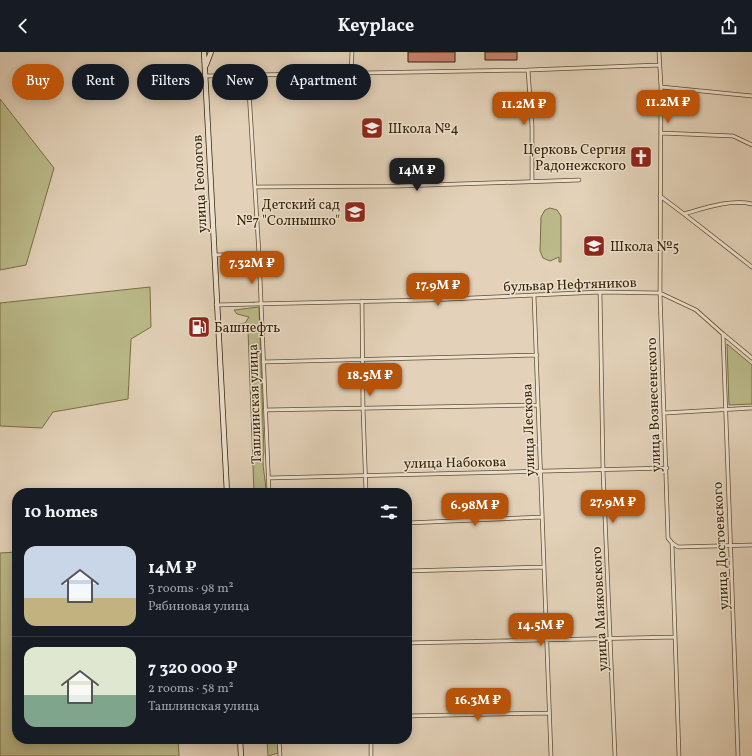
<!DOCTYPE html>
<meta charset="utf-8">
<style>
:root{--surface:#171b24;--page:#242831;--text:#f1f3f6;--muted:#9ea1a6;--line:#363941;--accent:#b45309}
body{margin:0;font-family:Vollkorn,serif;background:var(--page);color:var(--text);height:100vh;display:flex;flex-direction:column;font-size:15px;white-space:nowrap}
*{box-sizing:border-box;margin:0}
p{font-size:13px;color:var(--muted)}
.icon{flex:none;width:22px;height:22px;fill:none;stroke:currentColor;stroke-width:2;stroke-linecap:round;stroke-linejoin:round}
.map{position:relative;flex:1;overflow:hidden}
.sheet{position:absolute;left:12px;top:436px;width:400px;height:256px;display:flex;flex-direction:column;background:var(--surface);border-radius:16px;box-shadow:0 2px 10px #0003}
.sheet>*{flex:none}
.guide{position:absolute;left:12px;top:12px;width:400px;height:36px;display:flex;gap:8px}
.price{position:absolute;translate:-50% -34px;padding:0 9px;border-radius:8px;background:var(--accent);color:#fff;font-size:13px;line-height:26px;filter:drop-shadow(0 1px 2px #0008)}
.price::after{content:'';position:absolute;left:50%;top:24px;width:12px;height:9px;margin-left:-6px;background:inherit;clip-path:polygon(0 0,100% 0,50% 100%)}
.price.on{background:#222;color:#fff}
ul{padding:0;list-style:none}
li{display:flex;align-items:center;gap:12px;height:100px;padding:0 12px}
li+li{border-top:1px solid var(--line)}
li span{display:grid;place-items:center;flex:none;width:112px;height:80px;border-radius:12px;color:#555}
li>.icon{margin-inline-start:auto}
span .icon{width:48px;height:48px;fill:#fffc;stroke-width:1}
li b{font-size:17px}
h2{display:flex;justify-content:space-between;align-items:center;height:48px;padding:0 12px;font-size:17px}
.tag{padding:0 14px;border-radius:18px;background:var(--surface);box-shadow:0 2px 10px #0003;font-size:14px;line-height:36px}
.tag.on{background:var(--accent);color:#fff}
header{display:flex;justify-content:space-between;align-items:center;height:52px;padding:0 12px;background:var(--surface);font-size:18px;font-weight:700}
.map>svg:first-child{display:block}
</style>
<header><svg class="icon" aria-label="back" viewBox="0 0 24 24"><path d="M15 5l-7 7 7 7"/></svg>Keyplace<svg class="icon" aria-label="share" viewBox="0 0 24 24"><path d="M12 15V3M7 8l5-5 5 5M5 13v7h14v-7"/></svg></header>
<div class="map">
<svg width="752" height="704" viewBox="0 0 752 704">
<rect width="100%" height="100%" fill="#e3d2b9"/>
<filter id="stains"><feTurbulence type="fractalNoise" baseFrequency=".005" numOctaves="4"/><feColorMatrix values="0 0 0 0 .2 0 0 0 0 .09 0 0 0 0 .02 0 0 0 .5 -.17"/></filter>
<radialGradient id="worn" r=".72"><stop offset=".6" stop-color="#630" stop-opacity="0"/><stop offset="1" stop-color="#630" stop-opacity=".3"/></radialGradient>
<!-- green -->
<path fill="#bbba8a" stroke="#796e45" d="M0 47 54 116 26 213 0 218Z
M550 156 557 158 561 164V210H559V205L550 209 543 206 540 199 541 165 545 158Z
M150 235 151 275 131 287 128 347 53 360 42 376 0 374V251Z
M259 255 264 400C261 411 266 428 266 441H254L248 278H239V272L245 271 249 265 237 262 234 258Z
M727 292 752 313V352L729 353Z
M17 500V687H178L179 704H0V501Z
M267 687H278V701L268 704Z"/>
<!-- building -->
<path fill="#ca8070" stroke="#372200" d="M408 0H455V10H408Z
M485 0H517V8H485Z"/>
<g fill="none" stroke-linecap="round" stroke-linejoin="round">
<!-- minor casing -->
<g stroke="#624e2e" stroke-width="4.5">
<path id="minor" d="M659 0 661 35 660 241 668 486 672 491 679 704
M528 18 532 74V129
M351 21 352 0
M248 23 259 202 269 441
M205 24 528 18 659 13
M661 35 752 44
M661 81 733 84 752 93
M255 135 400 134 579 128
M660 144 684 162C705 156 730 147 752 152
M684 162 752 215
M214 203 259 202
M600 240 603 418 615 704
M534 243 551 704
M362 249 363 356 366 441
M216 253 428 248 600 240 660 241 696 258 723 282 752 306
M723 282 738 704
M263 310 537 303
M265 358 538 353
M665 361 752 356
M268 426 667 416
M407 471 542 465
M672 491 678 495 752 493
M407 519 544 515
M407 591 675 585
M407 664 549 661
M279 687 280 704
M371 687V704"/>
</g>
<!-- secondary casing -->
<g stroke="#372200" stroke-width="6">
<path id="secondary" d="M204 0 227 441
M206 13 211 0
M240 687 241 704"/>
</g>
<!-- minor -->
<use href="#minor" stroke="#ede2d2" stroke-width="3"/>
<!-- secondary -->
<use href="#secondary" stroke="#ede2d2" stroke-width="4.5"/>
</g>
<!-- icons -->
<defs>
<g id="school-square" transform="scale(1.15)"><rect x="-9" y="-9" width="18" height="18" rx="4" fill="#8f2418" stroke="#ede2d2"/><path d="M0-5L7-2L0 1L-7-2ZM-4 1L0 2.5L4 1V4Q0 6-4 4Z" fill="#fff"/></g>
<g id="church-square" transform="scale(1.15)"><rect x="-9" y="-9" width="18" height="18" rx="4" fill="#8f2418" stroke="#ede2d2"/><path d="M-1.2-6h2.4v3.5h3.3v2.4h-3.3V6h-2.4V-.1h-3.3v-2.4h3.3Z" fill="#fff"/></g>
<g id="fuel-square" transform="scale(1.15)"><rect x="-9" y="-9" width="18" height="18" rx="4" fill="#8f2418" stroke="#ede2d2"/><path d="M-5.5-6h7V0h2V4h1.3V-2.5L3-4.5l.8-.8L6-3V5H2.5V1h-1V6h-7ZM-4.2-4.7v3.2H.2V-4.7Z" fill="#fff"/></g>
</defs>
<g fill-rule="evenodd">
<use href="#school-square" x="372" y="76"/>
<use href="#church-square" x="641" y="105"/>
<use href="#school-square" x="355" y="160"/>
<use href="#school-square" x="594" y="194"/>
<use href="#fuel-square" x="199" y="275"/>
</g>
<g text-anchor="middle" stroke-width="3" stroke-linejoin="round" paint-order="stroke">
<!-- poi labels -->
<g font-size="14" fill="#372200" stroke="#ede2d2" text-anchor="start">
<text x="388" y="81">Школа №4</text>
<text x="626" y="102" text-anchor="end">Церковь Сергия<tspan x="626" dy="16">Радонежского</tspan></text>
<text x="340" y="157" text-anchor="end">Детский сад<tspan x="340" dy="16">№7 "Солнышко"</tspan></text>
<text x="610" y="199">Школа №5</text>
<text x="214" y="280">Башнефть</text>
</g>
<!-- street labels -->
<g font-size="14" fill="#372200" stroke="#ede2d2">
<text transform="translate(199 132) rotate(-93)" y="5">улица Геологов</text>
<text transform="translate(570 232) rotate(-2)" y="5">бульвар Нефтяников</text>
<text transform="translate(254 352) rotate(-92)" y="5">Ташлинская улица</text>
<text transform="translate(653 353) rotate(-92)" y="5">улица Вознесенского</text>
<text transform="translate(528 378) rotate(-92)" y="5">улица Лескова</text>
<text transform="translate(455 410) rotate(-1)" y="5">улица Набокова</text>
<text transform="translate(720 494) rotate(-93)" y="5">улица Достоевского</text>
<text transform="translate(599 557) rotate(-93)" y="5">улица Маяковского</text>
</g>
</g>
<rect width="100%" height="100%" filter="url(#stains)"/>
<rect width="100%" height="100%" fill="url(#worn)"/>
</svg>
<b class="price" style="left:668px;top:72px">11.2M ₽</b>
<b class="price" style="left:524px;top:74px">11.2M ₽</b>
<b class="price on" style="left:417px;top:140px">14M ₽</b>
<b class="price" style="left:252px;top:233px">7.32M ₽</b>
<b class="price" style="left:438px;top:255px">17.9M ₽</b>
<b class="price" style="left:370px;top:345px">18.5M ₽</b>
<b class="price" style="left:613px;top:472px">27.9M ₽</b>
<b class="price" style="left:475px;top:475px">6.98M ₽</b>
<b class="price" style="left:541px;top:595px">14.5M ₽</b>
<b class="price" style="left:478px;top:670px">16.3M ₽</b>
<div class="guide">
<a class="tag on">Buy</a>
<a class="tag">Rent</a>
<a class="tag">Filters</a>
<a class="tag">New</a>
<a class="tag">Apartment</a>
</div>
<section class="sheet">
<h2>10 homes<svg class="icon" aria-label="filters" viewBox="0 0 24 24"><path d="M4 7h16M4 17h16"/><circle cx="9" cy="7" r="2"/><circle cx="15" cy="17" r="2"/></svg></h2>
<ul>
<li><span style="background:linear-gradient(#c9d6e8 65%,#c2b280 0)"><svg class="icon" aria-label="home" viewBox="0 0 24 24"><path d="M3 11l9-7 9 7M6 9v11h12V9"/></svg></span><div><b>14M ₽</b><p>3 rooms · 98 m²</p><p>Рябиновая улица</p></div></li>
<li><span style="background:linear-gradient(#dfe7d0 60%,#7fa58c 0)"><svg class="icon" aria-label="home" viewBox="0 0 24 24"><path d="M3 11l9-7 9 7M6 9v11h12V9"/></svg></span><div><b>7 320 000 ₽</b><p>2 rooms · 58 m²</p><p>Ташлинская улица</p></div></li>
</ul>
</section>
</div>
